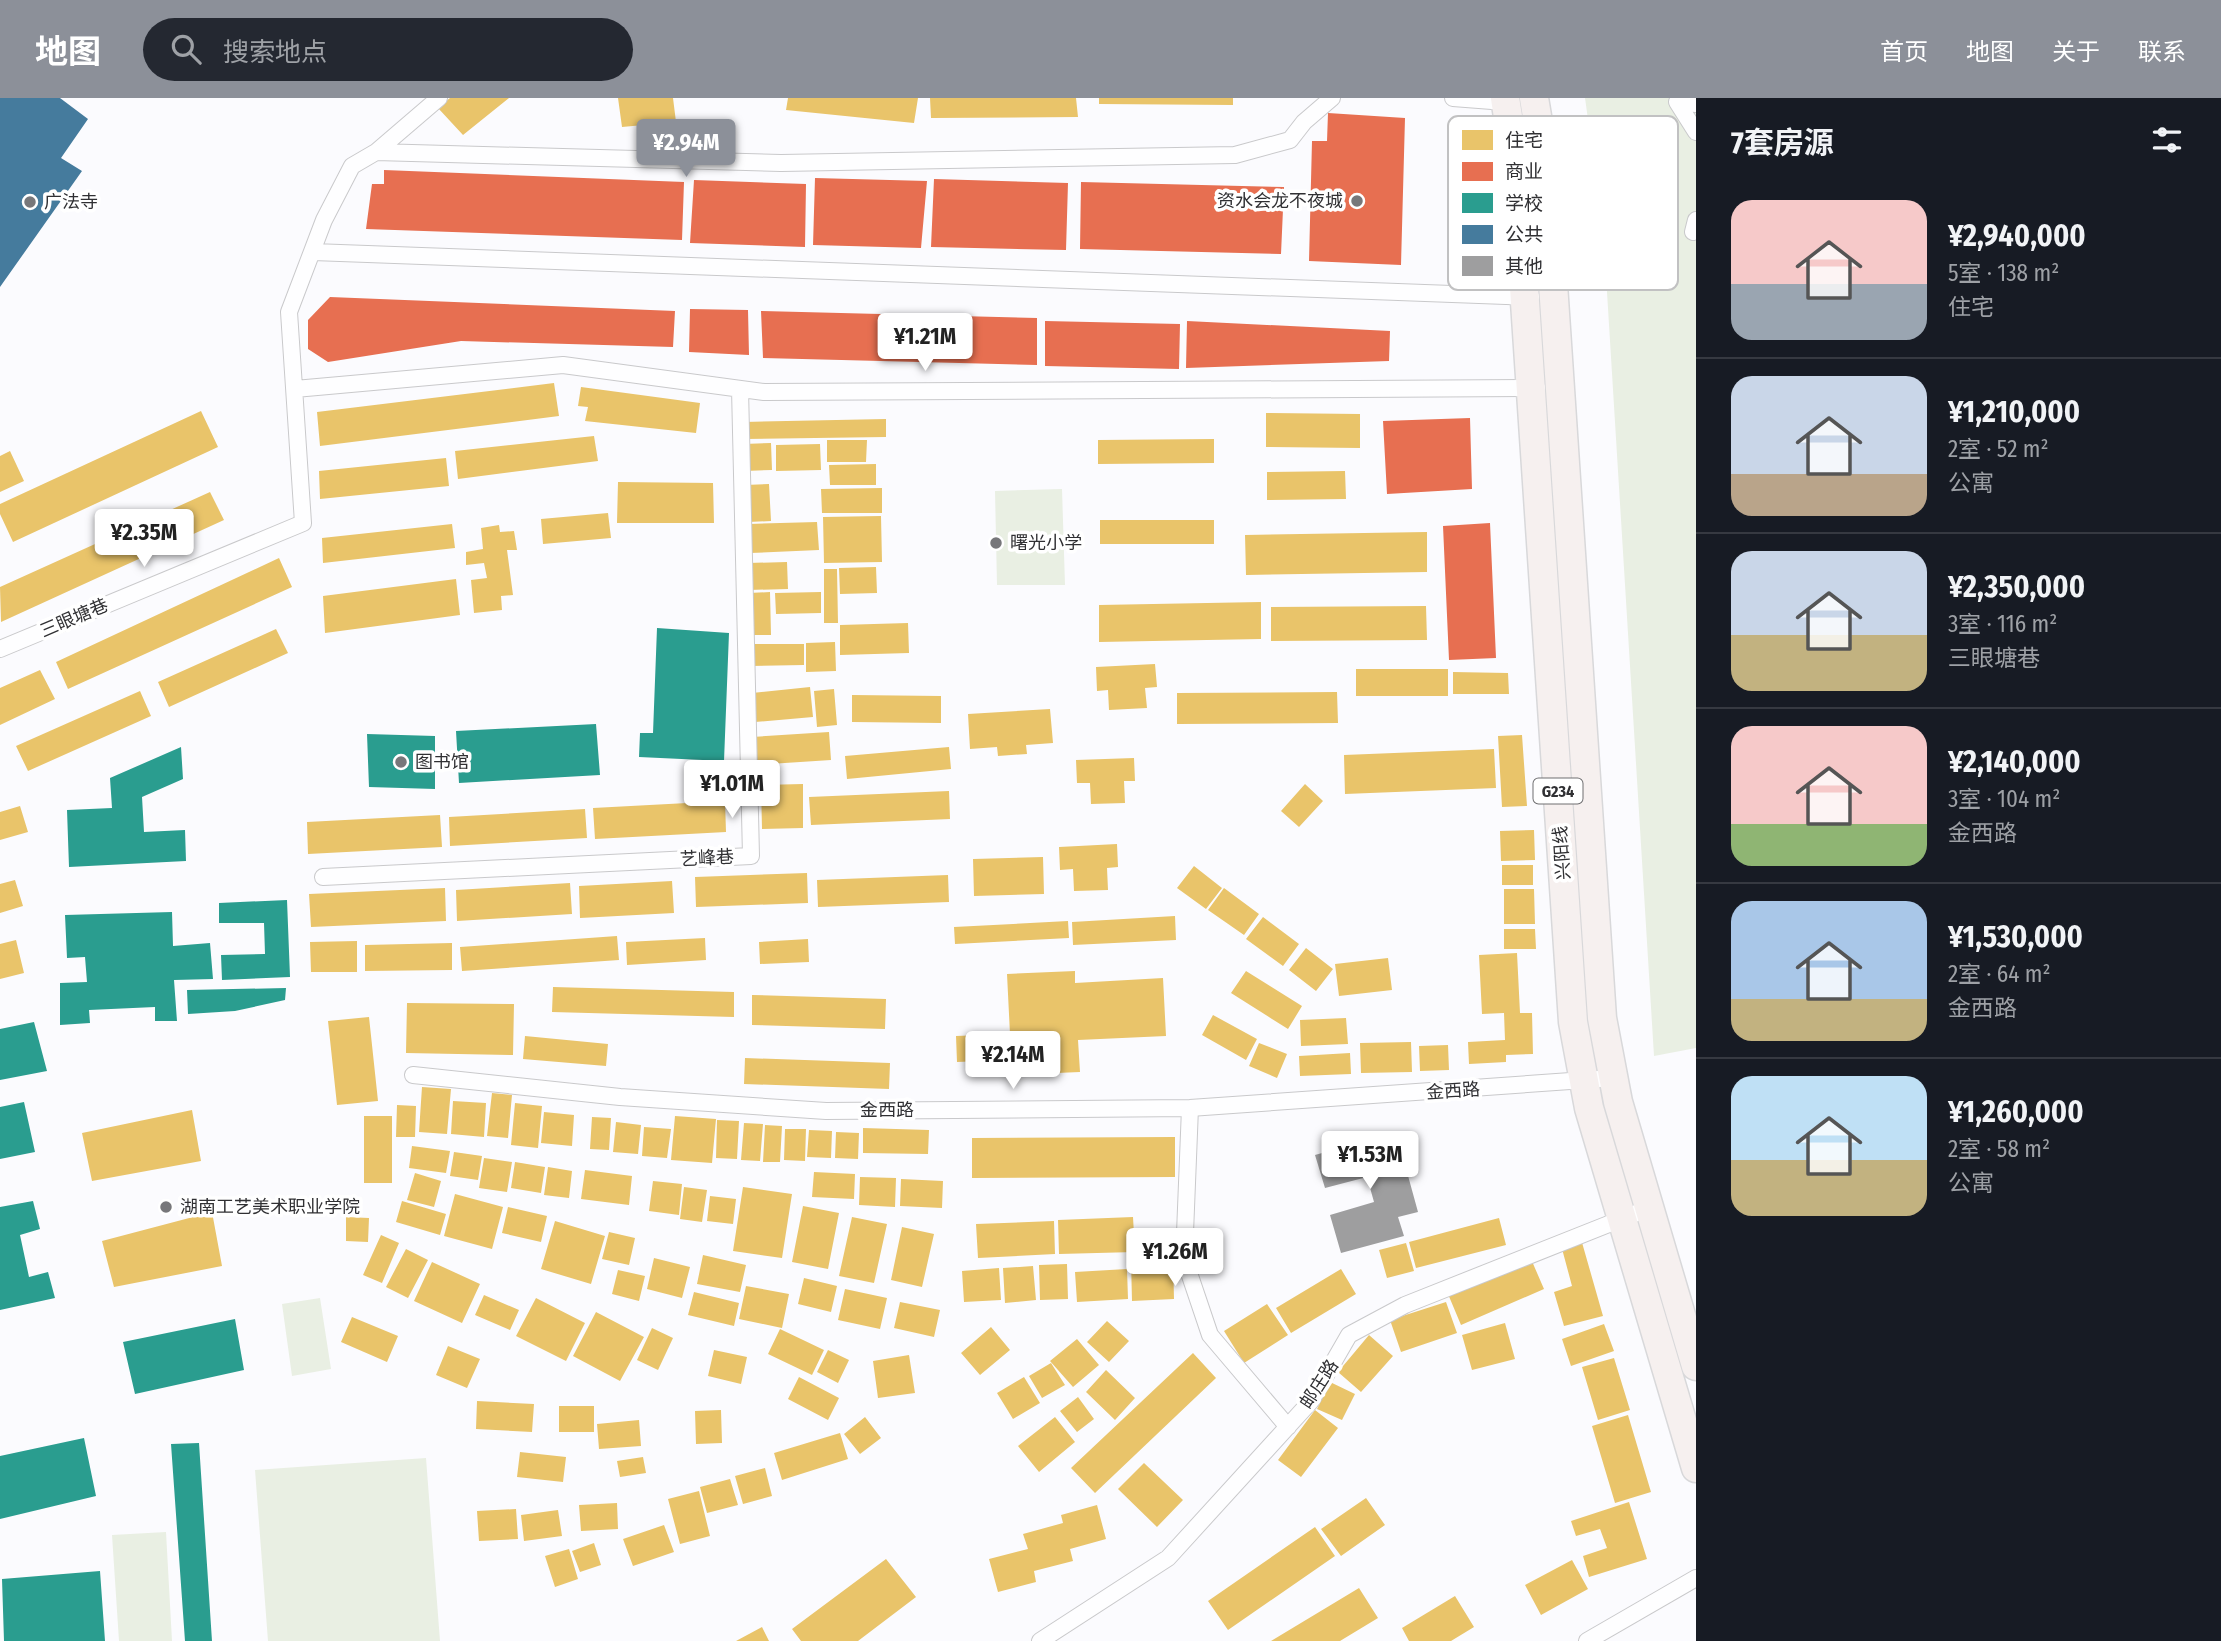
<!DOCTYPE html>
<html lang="zh">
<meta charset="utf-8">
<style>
:root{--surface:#171b24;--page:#242831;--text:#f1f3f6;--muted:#9ea1a6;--line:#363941;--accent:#8c9099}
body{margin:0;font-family:"Fira Sans Condensed","Noto Sans SC",sans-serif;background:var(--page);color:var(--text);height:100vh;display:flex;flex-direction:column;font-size:26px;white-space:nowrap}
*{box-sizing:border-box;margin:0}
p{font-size:23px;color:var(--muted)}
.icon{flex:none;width:38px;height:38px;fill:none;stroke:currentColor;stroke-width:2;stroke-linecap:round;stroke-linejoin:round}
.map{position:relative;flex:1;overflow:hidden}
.drawer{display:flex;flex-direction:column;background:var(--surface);width:525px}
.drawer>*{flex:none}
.price{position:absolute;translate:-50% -60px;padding:0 16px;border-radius:7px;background:#fff;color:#222;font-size:23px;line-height:46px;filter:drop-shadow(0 2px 4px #0008)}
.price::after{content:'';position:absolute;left:50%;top:42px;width:21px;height:16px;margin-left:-10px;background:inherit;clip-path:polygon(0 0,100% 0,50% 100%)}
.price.active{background:var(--accent);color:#fff}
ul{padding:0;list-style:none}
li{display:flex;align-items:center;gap:21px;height:175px;padding:0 35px}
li+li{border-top:2px solid var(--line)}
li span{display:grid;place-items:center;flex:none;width:196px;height:140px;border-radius:21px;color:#555}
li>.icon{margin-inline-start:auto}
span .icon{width:84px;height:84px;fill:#fffc;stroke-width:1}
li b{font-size:30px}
h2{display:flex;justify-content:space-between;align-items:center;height:84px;padding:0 35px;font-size:30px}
header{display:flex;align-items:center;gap:42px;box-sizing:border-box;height:98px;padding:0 35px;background:var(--accent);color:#fff}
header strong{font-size:33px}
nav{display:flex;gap:38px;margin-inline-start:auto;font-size:24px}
.search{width:490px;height:63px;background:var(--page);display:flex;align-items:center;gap:18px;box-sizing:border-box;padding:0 24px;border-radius:38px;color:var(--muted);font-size:26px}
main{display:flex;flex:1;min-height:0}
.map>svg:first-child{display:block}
</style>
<header>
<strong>地图</strong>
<div class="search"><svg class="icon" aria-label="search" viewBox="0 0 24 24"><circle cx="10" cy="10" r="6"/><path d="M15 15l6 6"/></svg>搜索地点</div>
<nav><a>首页</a><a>地图</a><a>关于</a><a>联系</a></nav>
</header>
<main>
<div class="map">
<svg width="1696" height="1543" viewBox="0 0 1696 1543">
<rect width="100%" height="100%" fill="#fbfbfe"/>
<!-- green -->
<path fill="#e9efe3" d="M1585 0H1696V950L1654 958 1603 129Z
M1062 391 1065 487H997L995 393Z
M320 1200 331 1271 292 1278 282 1206Z
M426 1360 440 1543H268L255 1372Z
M166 1434 172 1543H119L112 1437Z"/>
<!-- homes -->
<path fill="#e9c46a" d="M450 0H509L463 37 438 10Z
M618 0H673L676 24 622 29Z
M788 0H918L914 25 786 12Z
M930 0H1076L1078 19 931 20Z
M1099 0H1233V7L1099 6Z
M554 285 559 318 320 348 317 314Z
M581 289 700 305 696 335 585 323 588 309 578 308Z
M201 313 218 349 13 444 0 416V406Z
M1266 315 1360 316V350L1266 349Z
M886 321V339L744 341V324Z
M594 338 598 363 458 381 455 353Z
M1214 341V365L1098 366V342Z
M827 342H867L866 364H827Z
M771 345 772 372 745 373 744 346Z
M820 346 821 372 776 373V347Z
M10 353 24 383 0 394V358Z
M446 360 449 388 320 401 319 373Z
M876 366V387H830L829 367Z
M1345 373 1346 401 1267 402V374Z
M618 384 713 385 714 425H617Z
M769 386 771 423 748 424 745 387Z
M882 390V415H822L821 391Z
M210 394 224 422 1 524 0 489Z
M608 415 611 440 543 446 541 421Z
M881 418 882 464 824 465 823 419Z
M1100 422H1214V446H1100Z
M817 424 819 452 750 455 749 426Z
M452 426 455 450 323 465 322 440Z
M499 427 500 434 514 433 517 452H507L513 497 501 498 502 512 474 515 471 482 487 480 484 465 466 467V454L483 451 481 430Z
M1427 434V474L1246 477 1245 437Z
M279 460 292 489 68 591 56 564Z
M787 464 788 491 749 492 748 465Z
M876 469 877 495 840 496 839 470Z
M824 471H837L838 525H824Z
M456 481 460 517 325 535 323 498Z
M770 494 771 537H750L749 495Z
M821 494V515L776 516 775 495Z
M1261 504V541L1099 544V507Z
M1426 508 1427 542 1271 543V509Z
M908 525 909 555 840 557V527Z
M276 531 288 555 169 609 158 584Z
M835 544 836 573 806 574V545Z
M750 546H804V567L750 568Z
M1155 566 1157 589 1145 590 1147 610 1109 612 1108 592 1097 593 1096 569Z
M1356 571H1448V598H1356Z
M40 572 55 601 0 627V590Z
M1453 574 1508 575 1509 596H1453Z
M810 589 813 619 755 624 752 595Z
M834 591 837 627 817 629 814 593Z
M140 593 151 618 28 673 16 648Z
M1337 594 1338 625 1177 626V595Z
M852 597 941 598V625L852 624Z
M1050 611 1053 645 1026 647 1027 656 998 658 997 649 970 651 968 616Z
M829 634 831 662 754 667 752 639Z
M1522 637 1527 708 1502 709 1498 638Z
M949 649 951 671 847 681 845 658Z
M1494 651 1496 690 1345 696 1344 657Z
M1134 660 1135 683H1124L1125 705 1091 706 1090 685H1077L1076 662Z
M803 686V730L762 731 761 687Z
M1305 686 1323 703 1299 729 1281 713Z
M949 693 950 721 811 727 809 699Z
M725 703 726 734 595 741 593 710Z
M20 708 28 734 0 742V714Z
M585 711 587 740 450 748 449 719Z
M440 717 442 749 308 756 307 724Z
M1534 732 1535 762 1501 763 1500 733Z
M1117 746 1118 769 1107 770 1108 792 1074 793 1073 771 1060 772 1059 749Z
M1043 759 1044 796 974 798 973 761Z
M1502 767H1533V787H1502Z
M1194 768 1222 790 1206 811 1177 790Z
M807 775 808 805 696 809 695 779Z
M948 777 949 804 818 809 817 782Z
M15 782 23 808 0 815V786Z
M672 783 674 815 580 820 579 788Z
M570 785 572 816 457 823 456 792Z
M445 790 446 823 311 829 309 796Z
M1224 790 1259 816 1244 837 1208 812Z
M1504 791H1534L1535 826H1504Z
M1175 818 1176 842 1073 847 1072 824Z
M1263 819 1299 846 1283 868 1246 841Z
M1068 823 1069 840 955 846 954 829Z
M1504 831H1535L1536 851H1504Z
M617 838 619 862 462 873 460 849Z
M705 840 706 862 627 867 626 844Z
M808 841 809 864 760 866 759 844Z
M16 842 24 875 0 881V846Z
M357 843V874H311L310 844Z
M452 845V872L365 873V847Z
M1306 850 1333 871 1316 893 1289 872Z
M1517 855 1520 915H1532L1533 956 1506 957V964L1469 966 1468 944 1505 942 1504 915 1482 916 1479 857Z
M1388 860 1392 892 1339 898 1335 866Z
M1075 873V885L1163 880 1166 938 1078 942 1080 974 1012 977V962L957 964 956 938 1010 936 1007 876Z
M1246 873 1302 908 1288 931 1231 895Z
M553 889 734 894V919L552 914Z
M752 897 886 901 885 931 752 927Z
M407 905 514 906 513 957 406 955Z
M1213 917 1257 941 1246 962 1202 937Z
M369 919 378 1003 337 1007 328 923Z
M1346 920 1348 946 1301 948 1300 922Z
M525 938 608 946 606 968 523 961Z
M1411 944 1412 974 1361 975 1360 945Z
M1259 945 1287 956 1277 980 1249 968Z
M1448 947 1449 972 1420 973 1419 948Z
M1350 955 1351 976 1300 978 1299 958Z
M745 960 890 965 889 991 744 986Z
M422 989 451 991 447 1036 419 1034Z
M492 995 512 997 508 1040 487 1038Z
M453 1003 486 1005 484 1039 451 1036Z
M515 1005 542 1008 538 1050 511 1047Z
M397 1007 416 1008 415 1039H396Z
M192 1012 201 1063 92 1083 82 1035Z
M544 1014 574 1017 572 1048 541 1045Z
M364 1018H392V1085H364Z
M675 1018 716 1021 712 1065 671 1062Z
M592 1019 611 1020 609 1052 590 1051Z
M717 1022 739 1023 737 1061 716 1060Z
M616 1024 641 1027 638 1056 613 1054Z
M744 1025 763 1026 760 1063 741 1062Z
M765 1027 782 1028 780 1064H763Z
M644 1029 671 1031 667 1060 642 1058Z
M863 1030 929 1032 928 1056 863 1055Z
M785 1031H806L805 1063 784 1062Z
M809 1032 832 1033 831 1060 807 1059Z
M836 1034 859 1035 858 1061 835 1060Z
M1175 1039V1079L972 1080V1040Z
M412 1048 450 1053 446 1075 409 1070Z
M454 1054 482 1058 478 1082 450 1078Z
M484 1060 512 1064 507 1094 479 1090Z
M515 1064 545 1069 541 1095 511 1090Z
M548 1069 572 1073 569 1100 544 1097Z
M585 1072 632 1078 629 1107 581 1101Z
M814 1074 855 1076 854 1101 812 1099Z
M415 1075 441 1083 434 1109 407 1102Z
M860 1079 896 1080 895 1109 859 1107Z
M901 1081 943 1083 942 1110 900 1108Z
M653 1083 682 1086 679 1117 649 1113Z
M684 1089 707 1092 702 1124 680 1121Z
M743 1089 792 1096 782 1160 733 1153Z
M455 1096 503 1109 492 1151 444 1138Z
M710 1098 736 1101 733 1126 707 1123Z
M402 1103 446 1116 440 1137 396 1124Z
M803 1108 839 1115 828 1171 792 1164Z
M508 1109 547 1118 541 1144 502 1135Z
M212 1114 222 1168 114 1189 102 1143Z
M346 1119 369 1120 368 1144 346 1143Z
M852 1119 887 1126 874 1185 839 1178Z
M1133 1119 1135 1154 1059 1156 1058 1122Z
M1499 1120 1506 1147 1416 1170 1409 1144Z
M555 1123 605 1138 591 1186 541 1171Z
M1054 1123 1055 1156 978 1160 976 1126Z
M902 1129 934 1136 922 1189 891 1182Z
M609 1134 635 1140 629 1167 602 1161Z
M381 1137 399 1145 382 1185 363 1177Z
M1581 1141 1603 1218 1564 1228 1554 1194 1572 1188 1561 1147Z
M1406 1145 1414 1173 1387 1180 1379 1152Z
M406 1151 428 1162 408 1200 386 1189Z
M703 1157 746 1167 740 1194 697 1186Z
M654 1160 690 1169 682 1200 647 1191Z
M1173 1160 1174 1201 1132 1203 1131 1162Z
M1531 1161 1544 1191 1461 1227 1448 1196Z
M432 1164 480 1186 462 1225 414 1203Z
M1067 1166 1068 1201 1040 1202 1039 1167Z
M1033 1168 1036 1202 1005 1205 1003 1170Z
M999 1170 1001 1202 964 1204 962 1173Z
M1127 1171 1128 1201 1077 1204 1075 1174Z
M1341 1171 1356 1196 1291 1235 1276 1210Z
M618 1172 645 1178 639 1203 612 1196Z
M804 1180 837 1188 831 1214 798 1206Z
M746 1188 789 1196 782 1230 739 1221Z
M845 1191 887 1200 880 1231 838 1222Z
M694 1194 739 1205 734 1228 688 1217Z
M484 1197 519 1212 510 1232 475 1217Z
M536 1200 585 1225 566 1263 516 1238Z
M900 1204 940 1212 934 1239 894 1230Z
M1446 1204 1457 1235 1401 1254 1390 1222Z
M1267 1206 1288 1237 1244 1265 1224 1233Z
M596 1214 644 1239 620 1283 573 1258Z
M352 1219 398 1238 387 1264 341 1244Z
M1107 1223 1129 1243 1109 1264 1087 1244Z
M1505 1225 1515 1261 1472 1272 1462 1237Z
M1604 1226 1614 1253 1571 1268 1562 1241Z
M991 1229 1010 1252 980 1277 961 1255Z
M652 1230 673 1240 658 1272 637 1262Z
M780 1231 824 1252 812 1277 768 1256Z
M1369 1237 1393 1258 1361 1294 1338 1274Z
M1077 1241 1099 1267 1073 1289 1050 1263Z
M448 1248 480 1261 467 1290 436 1277Z
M714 1252 747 1259 741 1286 708 1278Z
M828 1252 849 1262 838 1285 817 1274Z
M1193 1255 1216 1280 1095 1395 1071 1370Z
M909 1257 915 1295 878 1300 873 1263Z
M1614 1260 1630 1312 1598 1322 1582 1269Z
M1051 1265 1065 1287 1042 1300 1029 1278Z
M1106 1272 1135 1300 1115 1322 1086 1294Z
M799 1279 839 1300 828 1322 788 1301Z
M1024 1279 1040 1305 1013 1321 997 1295Z
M1330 1284 1355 1296 1342 1322 1317 1311Z
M1078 1299 1094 1321 1077 1334 1060 1313Z
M477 1303 534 1306 532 1334 476 1331Z
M559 1308H594V1334H559Z
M721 1312 722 1345 696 1346 695 1313Z
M1315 1312 1338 1330 1301 1379 1278 1362Z
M1628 1317 1651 1394 1615 1405 1592 1328Z
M865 1319 881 1340 860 1356 844 1336Z
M1055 1319 1075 1344 1039 1374 1018 1348Z
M639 1322 641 1348 599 1351 597 1326Z
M840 1335 848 1361 782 1382 774 1355Z
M520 1354 566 1359 563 1384 517 1379Z
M643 1359 646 1375 620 1379 617 1363Z
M1144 1365 1183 1402 1157 1429 1118 1391Z
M765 1370 772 1398 743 1406 735 1378Z
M730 1381 738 1407 707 1415 700 1389Z
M699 1393 710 1438 680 1446 668 1401Z
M1366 1400 1385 1427 1341 1458 1321 1431Z
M1629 1404 1647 1461 1589 1479 1583 1458 1607 1450 1600 1431 1576 1438 1571 1423Z
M617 1405 618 1431 581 1433 579 1407Z
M1097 1407 1106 1441 1070 1451 1073 1463 1034 1473 1036 1484 998 1494 989 1461 1028 1451 1023 1436 1063 1425 1061 1417Z
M516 1411 518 1441 479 1443 477 1413Z
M558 1412 562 1438 524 1443 521 1417Z
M664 1427 674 1454 633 1468 623 1441Z
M1315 1429 1335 1458 1228 1532 1208 1503Z
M594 1445 601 1467 580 1474 572 1453Z
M569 1451 578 1481 555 1489 545 1458Z
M886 1461 916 1499 858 1543H801L792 1531Z
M1572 1462 1588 1491 1541 1517 1525 1487Z
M1359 1490 1378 1520 1340 1543H1271Z
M1455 1498 1474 1529 1451 1543H1409L1402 1530Z
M762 1529 769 1543H736Z"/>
<!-- shops -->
<path fill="#e76f51" d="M1328 15 1405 20 1401 167 1309 163 1312 43H1327Z
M384 72 684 84 682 142 366 131 372 86H384Z
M815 80 927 83 921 150 813 147Z
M934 81 1068 85 1066 152 931 149Z
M694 82 806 86 805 149 690 145Z
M1081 84 1284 89 1281 156 1080 151Z
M330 199 675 213 673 249 461 243 328 264 308 251V222Z
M690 211 748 212 749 257 689 254Z
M761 213 1037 220V267L763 260Z
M1045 223 1180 226 1179 271 1045 268Z
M1187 223 1390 233 1389 263 1186 270Z
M1470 320 1472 391 1387 396 1383 323Z
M1490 425 1496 560 1449 562 1443 428Z"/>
<!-- schools -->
<path fill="#2a9d8f" d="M657 530 729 535 724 663 639 659 640 635H653Z
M596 626 600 677 459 685 456 633Z
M367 636 435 638V691L369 689Z
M181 649 183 681 142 699 144 734 185 732 186 763 69 769 67 712 112 710 110 680Z
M287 802 290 879 222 882 221 857 265 856 264 825H219V805Z
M172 814 173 848 210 845 213 881 174 882 177 923H155V909L89 912 90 925 60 927V885L87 884 85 859 67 860 65 817Z
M286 890 285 902 235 913 188 916 187 892Z
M34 924 47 973 0 982V931Z
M24 1004 35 1054 0 1061V1009Z
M33 1103 40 1131 20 1137 29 1179 48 1174 55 1200 0 1212V1109Z
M235 1221 244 1272 135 1296 123 1244Z
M84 1340 96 1398 0 1421V1358Z
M199 1345 212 1543H185L171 1346Z
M100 1473 105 1543H4L2 1481Z"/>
<!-- public -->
<path fill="#457b9d" d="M0 0H60L88 21 61 60 82 73 0 189Z"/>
<!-- building -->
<path fill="#9e9e9f" d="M1396 1034 1418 1114 1398 1119 1404 1138 1341 1155 1330 1117 1374 1104 1367 1079 1325 1090 1315 1057Z"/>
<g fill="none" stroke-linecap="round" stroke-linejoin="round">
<!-- street casing -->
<g stroke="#c9c9cb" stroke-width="18">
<path id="street" d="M1453 0 1505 4
M1696 6 1677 4 1696 34
M376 54 439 0
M1693 134 1696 122
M313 154 1531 199
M295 291 563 267 764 294 1537 290
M0 551 303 425 289 214 324 122 352 68 376 54 781 65 1235 57 1290 42 1304 24 1332 0
M323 779 751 758 740 291
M413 977 620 999 826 1013 1190 1010 1613 980
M1190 1010 1184 1160 1210 1237 1288 1329
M1040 1543 1168 1460 1311 1303 1349 1237 1405 1207 1649 1110
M1587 1543 1696 1480"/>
</g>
<!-- highway casing -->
<g stroke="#d8d8da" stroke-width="31">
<path id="highway" d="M1505 0 1516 69 1573 924 1589 1010 1696 1370
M1534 0 1545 66 1602 920 1618 1004 1696 1268"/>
</g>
<!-- street -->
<use href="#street" stroke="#fefeff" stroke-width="16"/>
<!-- highway -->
<use href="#highway" stroke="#f6f0ef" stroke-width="28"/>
</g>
<!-- markers -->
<g fill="#77777a" stroke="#fff" stroke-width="2.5">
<circle cx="1357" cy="103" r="7"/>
<circle cx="30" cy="104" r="7"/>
<circle cx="996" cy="445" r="7"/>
<circle cx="401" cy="664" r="7"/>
<circle cx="166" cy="1109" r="7"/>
</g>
<g text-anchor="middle" stroke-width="7" stroke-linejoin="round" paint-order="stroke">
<!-- shield labels -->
<rect fill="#fff" stroke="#6e6e70" stroke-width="2" x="1533.5" y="680.5" width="49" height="25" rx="5"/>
<g font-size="16" font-weight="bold" fill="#303033">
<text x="1558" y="699">G234</text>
</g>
<!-- poi labels -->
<g font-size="18" fill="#303033" stroke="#fff" text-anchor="start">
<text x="1343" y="109" text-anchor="end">资水会龙不夜城</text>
<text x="44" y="110">广法寺</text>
<text x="1010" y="451">曙光小学</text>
<text x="415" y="670">图书馆</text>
<text x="180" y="1115">湖南工艺美术职业学院</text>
</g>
<!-- street labels -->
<g font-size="18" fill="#303033" stroke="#fff">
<text transform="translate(74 520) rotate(-23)" y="6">三眼塘巷</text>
<text transform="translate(1562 755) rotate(-94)" y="6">兴阳线</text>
<text transform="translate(707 760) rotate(-3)" y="6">艺峰巷</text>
<text transform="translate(1453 993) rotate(-4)" y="6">金西路</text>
<text x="887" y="1018">金西路</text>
<text transform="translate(1319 1286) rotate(-57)" y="6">邮庄路</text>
</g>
</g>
<!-- legend -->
<rect x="1448" y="18" width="230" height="174" rx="10" fill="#fff" stroke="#c1c1c2" stroke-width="2"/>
<rect x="1462" y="32" width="31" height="20" fill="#e9c46a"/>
<rect x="1462" y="64" width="31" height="19" fill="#e76f51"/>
<rect x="1462" y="95" width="31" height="20" fill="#2a9d8f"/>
<rect x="1462" y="127" width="31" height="19" fill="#457b9d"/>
<rect x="1462" y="158" width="31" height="20" fill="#9e9e9f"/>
<g font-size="19" fill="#303033">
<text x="1505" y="49">住宅</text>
<text x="1505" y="80">商业</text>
<text x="1505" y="112">学校</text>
<text x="1505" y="143">公共</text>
<text x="1505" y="175">其他</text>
</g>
</svg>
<b class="price active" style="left:686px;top:81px">¥2.94M</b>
<b class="price" style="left:925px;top:275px">¥1.21M</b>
<b class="price" style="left:144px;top:471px">¥2.35M</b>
<b class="price" style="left:732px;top:722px">¥1.01M</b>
<b class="price" style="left:1013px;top:993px">¥2.14M</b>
<b class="price" style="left:1370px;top:1093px">¥1.53M</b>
<b class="price" style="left:1175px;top:1190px">¥1.26M</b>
</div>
<section class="drawer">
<h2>7套房源<svg class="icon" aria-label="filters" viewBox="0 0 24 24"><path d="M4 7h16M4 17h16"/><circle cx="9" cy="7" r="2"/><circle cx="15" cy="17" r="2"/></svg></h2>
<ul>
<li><span style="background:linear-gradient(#f6c9c9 60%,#9aa5b1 0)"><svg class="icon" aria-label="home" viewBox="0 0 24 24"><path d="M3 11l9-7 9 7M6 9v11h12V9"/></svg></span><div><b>¥2,940,000</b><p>5室 · 138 m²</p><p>住宅</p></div></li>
<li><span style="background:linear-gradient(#c9d6e8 70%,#b9a48a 0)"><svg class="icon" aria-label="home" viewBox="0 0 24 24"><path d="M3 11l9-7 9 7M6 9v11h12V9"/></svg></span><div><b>¥1,210,000</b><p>2室 · 52 m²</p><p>公寓</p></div></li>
<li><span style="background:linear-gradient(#c9d6e8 60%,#c2b280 0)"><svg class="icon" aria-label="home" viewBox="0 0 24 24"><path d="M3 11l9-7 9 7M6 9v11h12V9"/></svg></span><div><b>¥2,350,000</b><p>3室 · 116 m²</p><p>三眼塘巷</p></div></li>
<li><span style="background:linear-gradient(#f6c9c9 70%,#8fb573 0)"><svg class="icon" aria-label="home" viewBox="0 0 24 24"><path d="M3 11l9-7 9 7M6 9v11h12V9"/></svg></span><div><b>¥2,140,000</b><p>3室 · 104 m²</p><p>金西路</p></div></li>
<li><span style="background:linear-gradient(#a9c7e8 70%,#c2b280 0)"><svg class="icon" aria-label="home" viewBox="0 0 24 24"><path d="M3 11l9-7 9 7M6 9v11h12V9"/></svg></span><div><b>¥1,530,000</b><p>2室 · 64 m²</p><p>金西路</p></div></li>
<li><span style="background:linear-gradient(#bfe0f5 60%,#c2b280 0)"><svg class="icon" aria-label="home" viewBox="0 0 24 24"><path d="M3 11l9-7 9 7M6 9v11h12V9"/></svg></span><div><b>¥1,260,000</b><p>2室 · 58 m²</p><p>公寓</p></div></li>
</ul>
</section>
</main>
